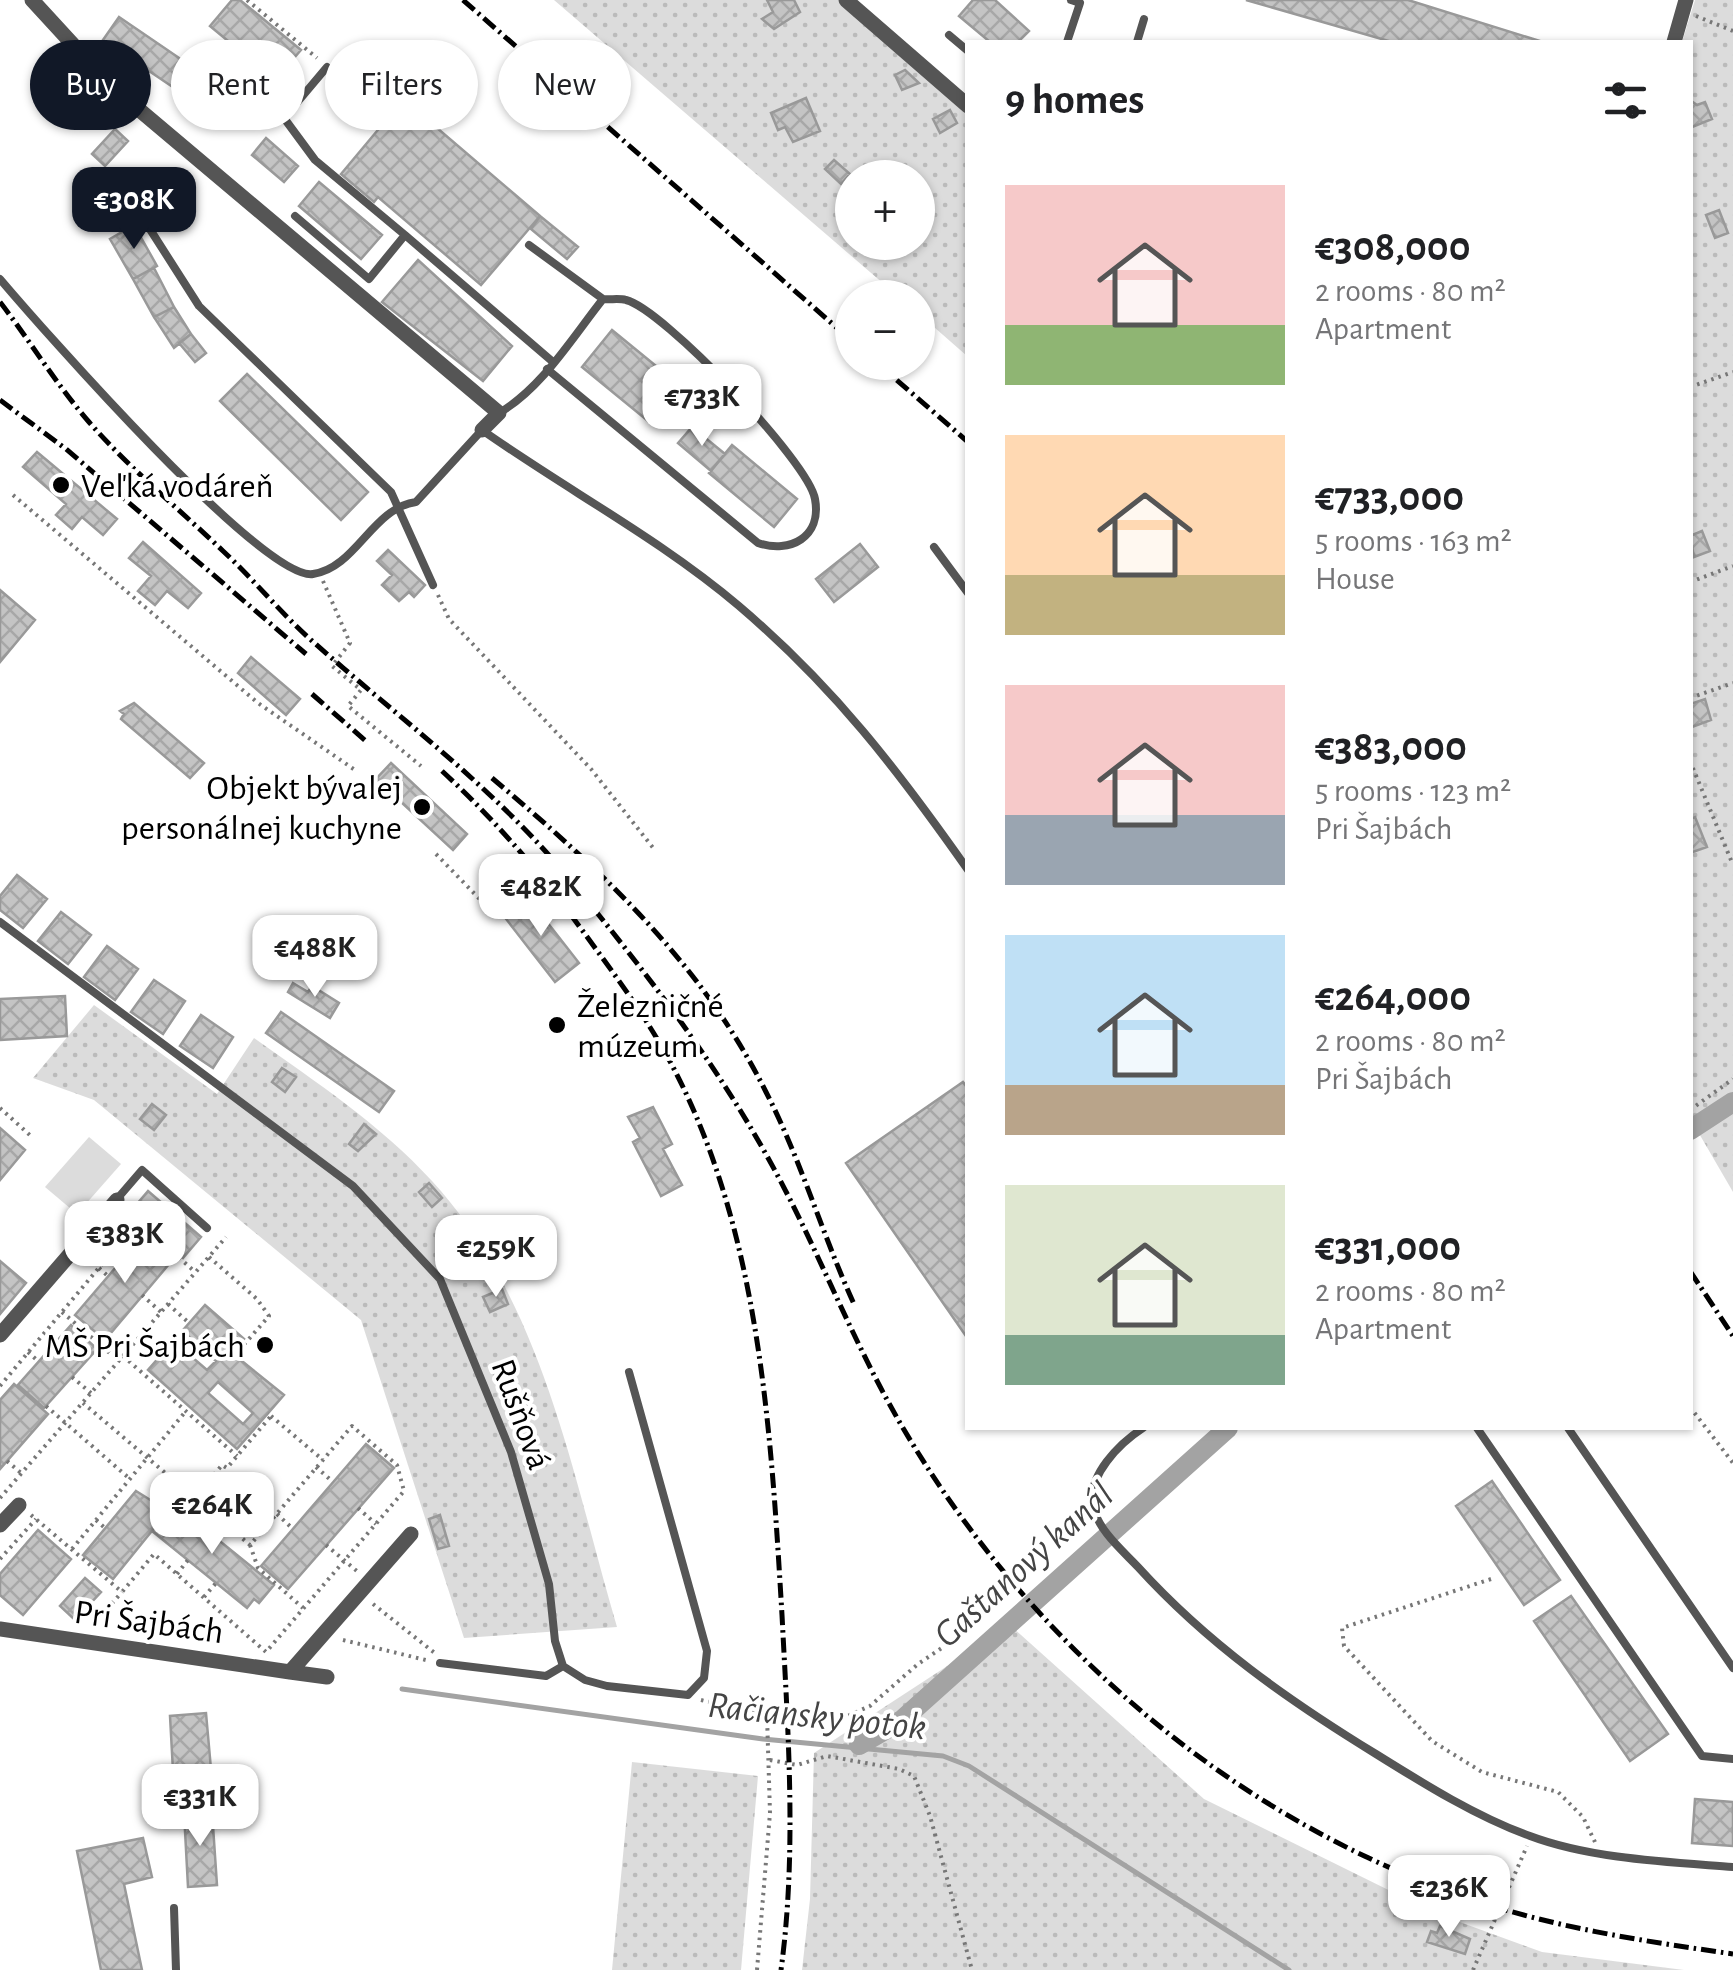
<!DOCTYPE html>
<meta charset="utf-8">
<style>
:root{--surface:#fff;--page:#f2f2f2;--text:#202124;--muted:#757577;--accent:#111827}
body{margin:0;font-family:"Alegreya Sans",sans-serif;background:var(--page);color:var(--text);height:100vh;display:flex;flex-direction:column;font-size:38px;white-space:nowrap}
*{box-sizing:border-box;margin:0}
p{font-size:32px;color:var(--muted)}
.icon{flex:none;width:55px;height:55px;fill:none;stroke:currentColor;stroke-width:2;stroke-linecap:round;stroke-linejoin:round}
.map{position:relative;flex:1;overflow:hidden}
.details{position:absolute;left:965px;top:40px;width:728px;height:1390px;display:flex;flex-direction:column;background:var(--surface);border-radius:0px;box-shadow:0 2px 8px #0004}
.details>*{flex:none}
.guide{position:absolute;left:30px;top:40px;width:785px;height:90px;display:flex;gap:20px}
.buttons{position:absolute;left:835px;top:160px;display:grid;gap:20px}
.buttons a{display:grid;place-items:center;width:100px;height:100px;border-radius:50%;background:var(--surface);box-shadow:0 2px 8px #0004;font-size:50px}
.price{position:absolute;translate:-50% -85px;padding:0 22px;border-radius:20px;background:#fff;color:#222;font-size:32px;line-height:65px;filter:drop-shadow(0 2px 5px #0008)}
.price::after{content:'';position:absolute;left:50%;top:60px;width:30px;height:22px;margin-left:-15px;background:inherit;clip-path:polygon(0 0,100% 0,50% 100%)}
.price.current{background:var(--accent);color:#fff}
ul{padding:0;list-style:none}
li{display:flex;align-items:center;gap:30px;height:250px;padding:0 40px}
li span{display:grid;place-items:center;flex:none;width:280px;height:200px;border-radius:0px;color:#555}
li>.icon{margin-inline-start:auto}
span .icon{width:120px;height:120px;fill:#fffc;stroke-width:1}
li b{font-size:42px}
h2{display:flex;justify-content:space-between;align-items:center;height:120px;padding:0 40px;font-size:42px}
.chip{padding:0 35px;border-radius:45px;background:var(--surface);box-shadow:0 2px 8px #0004;font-size:35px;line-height:90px}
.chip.current{background:var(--accent);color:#fff}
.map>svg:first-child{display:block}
</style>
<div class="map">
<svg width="1733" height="1970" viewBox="0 0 1733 1970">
<defs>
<pattern id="grass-dots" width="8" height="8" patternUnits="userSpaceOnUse" patternTransform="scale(2.5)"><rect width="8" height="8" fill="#dcdcdc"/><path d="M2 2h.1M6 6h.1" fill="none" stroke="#bbb" stroke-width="1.8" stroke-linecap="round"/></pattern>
<pattern id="building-cross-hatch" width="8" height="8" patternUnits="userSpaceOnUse" patternTransform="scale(2.5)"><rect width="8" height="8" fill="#c4c4c4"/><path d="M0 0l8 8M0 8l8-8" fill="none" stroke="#a7a7a7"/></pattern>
</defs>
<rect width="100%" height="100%" fill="#fff"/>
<!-- grass -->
<path fill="url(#grass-dots)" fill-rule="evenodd" d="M554 0H838L967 115V356L918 313V298L899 297ZM852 178H918V242H852Z
M1695 0H1733V1192L1690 1118V42H1682Z
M94 1005 217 1094 254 1038C316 1082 381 1125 432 1181 543 1302 572 1474 617 1627L464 1638 361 1320 94 1100 33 1078Z
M1010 1625 1204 1799 1435 1913 1542 1952 1684 1970H802L810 1899 814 1753Z
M632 1762 758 1776 741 1970H612Z"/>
<!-- park -->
<path fill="#dcdcdc" d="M89 1137 121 1164 77 1214 45 1187Z"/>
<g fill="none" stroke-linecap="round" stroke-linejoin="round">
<!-- stream -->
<path stroke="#a3a3a3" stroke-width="5" d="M402 1689 763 1739 943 1756 969 1766 1289 1970"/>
<!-- canal -->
<path stroke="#a3a3a3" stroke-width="20" d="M1690 1130 1733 1102
M859 1745 902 1720 1228 1428"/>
</g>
<!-- building -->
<path fill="url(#building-cross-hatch)" stroke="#999" stroke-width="2.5" fill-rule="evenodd" d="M232 0H240L301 50 275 80 210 26Z
M767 0H794L800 12 774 29 762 19 773 12Z
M973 0H995L1029 31 1018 42H990L959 16Z
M1246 0H1408L1543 42H1392Z
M119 17 210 79 195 102 103 40Z
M369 66 388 82 369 104 350 88Z
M905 70 919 83 902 90 895 75Z
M69 78 96 105 85 117 57 91Z
M408 94 441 122 437 128 540 216 481 285 378 197 374 202 341 174Z
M806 98 820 131 793 142 785 127 778 130 771 113Z
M1690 100 1697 105 1705 102 1712 119 1690 128Z
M950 110 957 123 940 133 933 119Z
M115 129 128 141 105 166 92 154Z
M266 138 298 166 284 182 252 155Z
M834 160 850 174 841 184 825 169Z
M319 182 382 235 361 259 299 206Z
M1719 210 1728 233 1715 238 1706 215Z
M540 216 578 247 567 259 531 229Z
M134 225 157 266 133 279 110 239Z
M418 260 512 346 483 381 382 302Z
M154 268 174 307 154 317 133 279Z
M174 307 191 334 174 348 154 317Z
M612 330 678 384 648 421 582 367Z
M191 334 206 353 195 362 179 343Z
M247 374 368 492 341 520 220 401Z
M692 427 725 454 711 471 678 443Z
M732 445 797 499 774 527 709 473Z
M37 452 117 519 103 535 82 517 72 529 56 515 66 504 23 467Z
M1702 531 1710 551 1694 557 1690 536Z
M143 542 201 593 188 608 167 591 155 605 138 591 151 576 129 558Z
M860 544 878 567 834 602 816 579Z
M388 550 425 585 414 597 409 592 399 601 382 585 392 575 377 561Z
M0 590 35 620 0 662Z
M251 657 300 699 286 715 238 673Z
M1705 699 1711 720 1692 727 1690 704Z
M134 703 204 763 190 778 121 719 124 714 120 711Z
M391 763 467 834 453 850 376 779Z
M1695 817 1707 847 1690 853V819Z
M17 875 47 899 23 928 0 910V896Z
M526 895 579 963 555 982 503 915Z
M61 912 91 935 68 964 38 941Z
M107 946 138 969 115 1000 84 977Z
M154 980 185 1001 163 1034 131 1012Z
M293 983 308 992 312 986 339 1003 330 1018 288 992Z
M65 996 67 1036 0 1040V999Z
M281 1012 394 1091 379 1112 266 1033Z
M201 1015 233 1037 213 1068 180 1046Z
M282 1068 296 1077 285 1092 272 1082Z
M963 1082 968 1088V1339L846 1163Z
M152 1104 166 1115 154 1130 140 1119Z
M653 1107 672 1144 663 1149 682 1185 661 1196 633 1142 640 1138 628 1117Z
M364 1124 376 1134 358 1151 349 1144Z
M0 1128 25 1150 0 1180Z
M429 1183 442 1198 432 1207 419 1192Z
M148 1191 201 1237 183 1258 130 1212Z
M146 1232 175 1257 105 1340 75 1315Z
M472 1242 478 1256 459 1267 451 1253Z
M0 1261 26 1283 0 1314Z
M502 1289 508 1304 490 1312 483 1297Z
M205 1305 244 1339 232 1353 284 1395 237 1449 148 1370ZM187 1335 216 1361 207 1370 178 1345ZM218 1382 253 1413 243 1424 208 1393Z
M71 1325 97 1349 44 1408 18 1385Z
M14 1384 48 1414 0 1469V1400Z
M366 1444 394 1468 288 1589 261 1566Z
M1492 1481 1560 1580 1524 1605 1456 1506Z
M136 1491 168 1511 113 1579 83 1555Z
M174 1504 274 1585 259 1603 254 1599 247 1608 152 1531Z
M440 1515 449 1546 438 1549 429 1519Z
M38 1530 71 1559 23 1615 0 1595V1574Z
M85 1578 101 1592 75 1620 60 1606Z
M1571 1596 1668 1734 1630 1761 1534 1621Z
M206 1713 211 1769 173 1771 170 1716Z
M211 1771 213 1810 184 1811 182 1772Z
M1695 1799 1733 1802V1846L1692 1843Z
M212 1811 217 1885 188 1887 184 1812Z
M143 1838 152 1877 124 1884 142 1970H101L77 1851Z
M1440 1926 1470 1939 1465 1954 1427 1942 1431 1931 1437 1933Z"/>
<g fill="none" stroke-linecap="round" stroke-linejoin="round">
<!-- path -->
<path stroke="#777" stroke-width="4" stroke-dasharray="2.5 5" stroke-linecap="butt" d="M247 0 317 58
M1696 16 1733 31
M1690 387 1733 372
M13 495 258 703 355 770
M323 581 350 643 332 666 361 690 348 706 421 766
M1690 582 1733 566
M438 595 449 619 591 769 654 849
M1690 698 1733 683
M1690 761 1733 865
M436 854 498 918
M0 1108 32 1137
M1690 1110 1733 1079
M209 1257 257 1299 269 1316 234 1356
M99 1268 108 1276
M142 1295 161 1312
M168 1304 189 1323
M62 1312 119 1361
M28 1352 39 1362
M123 1356 237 1456
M72 1377 91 1393
M0 1386 138 1221 194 1271
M46 1406 130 1479
M1690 1407 1733 1463
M271 1416 323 1460
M7 1461 21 1473
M316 1467 333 1482
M0 1498 226 1237
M195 1498 222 1465 227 1468 232 1462 271 1416 268 1414
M358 1508 376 1524
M277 1514 293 1529
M31 1515 122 1592 154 1554 266 1652 404 1491 397 1465 352 1426 250 1545 83 1403
M96 1520 105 1528
M204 1528 216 1515
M250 1545 258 1568 303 1608
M326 1545 358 1572
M72 1549 186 1411
M0 1559 36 1519
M177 1574 188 1560
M1491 1579 1342 1628 1344 1646 1432 1741 1482 1772 1558 1792 1583 1817 1595 1842
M204 1597 216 1583
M373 1604 436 1654
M92 1626 122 1592
M343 1640 430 1661
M701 1700 767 1716 843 1718 870 1706 918 1664 967 1631 1037 1549 1083 1521
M770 1760 797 1765 827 1756 899 1769 914 1776 930 1816 972 1970
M757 1970 770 1813 767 1716
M1473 1970 1527 1846"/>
<!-- lane -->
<path stroke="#555" stroke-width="8" d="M949 35 968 51
M1067 42 1080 3 1071 0
M1137 42 1144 19
M327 67 284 118 315 160 405 235
M295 216 369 279 405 235 553 362
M146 223 199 306 391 492 433 585
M529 245 603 299
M0 279C40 326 264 582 313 574 356 568 372 508 416 502L482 430C567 490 660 539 739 606 834 687 897 769 968 870
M499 413C542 388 572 338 603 299 610 300 619 298 626 300 663 309 809 462 815 499 822 537 790 554 758 543L547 369
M934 547 968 593
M0 922 353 1186 440 1279 511 1452 549 1584 555 1641 563 1666 585 1680 607 1686 688 1695 704 1678 707 1651 629 1372
M117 1199 142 1170 207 1228
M1143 1428C1120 1443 1086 1476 1093 1507 1099 1531 1122 1550 1138 1567 1208 1644 1288 1700 1376 1754 1424 1784 1477 1817 1530 1836 1591 1859 1669 1862 1733 1867
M1477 1428 1702 1756 1733 1759
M1568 1428 1733 1668
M440 1663 546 1676 563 1666
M174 1908 176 1970"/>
<!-- street -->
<path stroke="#555" stroke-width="15" d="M32 0 111 86 499 413 482 430
M846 0 968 106
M1674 42 1686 0
M0 1335 117 1200
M0 1525 19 1505
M0 1629 290 1672 411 1534
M290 1672 327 1677"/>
<!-- rail -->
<path stroke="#000" stroke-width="5" stroke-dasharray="15 5 2.5 5" stroke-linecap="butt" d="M463 0 852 341
M0 302C30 341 56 384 89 422 130 469 178 508 223 551 254 580 280 612 311 640 398 717 492 786 567 876 637 961 709 1053 763 1149 815 1240 850 1338 903 1428 1033 1649 1243 1828 1489 1905 1569 1930 1650 1942 1733 1954
M876 362 968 442
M0 400 66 449 306 654
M312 694 367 742
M442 771C495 820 540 872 582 930 615 975 648 1019 674 1069 760 1235 771 1432 782 1615 788 1733 797 1852 781 1970
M492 778C601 870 701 962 766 1092 801 1160 822 1234 854 1304
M1690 1271 1733 1336"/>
</g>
<!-- markers -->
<g fill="#000" stroke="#fff" stroke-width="4">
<circle cx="61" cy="485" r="10"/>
<circle cx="422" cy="807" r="10"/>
<circle cx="557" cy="1025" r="10"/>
<circle cx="265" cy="1345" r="10"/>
</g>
<g text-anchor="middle" stroke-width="8" stroke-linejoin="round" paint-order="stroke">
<!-- poi labels -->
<g font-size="35" fill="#000" stroke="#fff" text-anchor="start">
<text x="81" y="497">Veľká vodáreň</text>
<text x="402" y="799" text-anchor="end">Objekt bývalej<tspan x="402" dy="40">personálnej kuchyne</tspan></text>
<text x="577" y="1017">Železničné<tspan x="577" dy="40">múzeum</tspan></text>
<text x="245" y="1357" text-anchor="end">MŠ Pri Šajbách</text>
</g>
<!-- street labels -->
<g font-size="35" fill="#000" stroke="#fff">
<text transform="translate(522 1414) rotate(70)" y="12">Rušňová</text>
<text transform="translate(149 1621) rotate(8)" y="12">Pri Šajbách</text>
</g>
<!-- water labels -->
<g font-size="38" font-style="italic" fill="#444" stroke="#fff">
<text transform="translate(1023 1564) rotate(-42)" y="13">Gaštanový kanál</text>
<text transform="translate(817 1715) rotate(6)" y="13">Račiansky potok</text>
</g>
</g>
</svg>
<div class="buttons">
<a>+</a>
<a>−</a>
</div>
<b class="price current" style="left:134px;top:252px">€308K</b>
<b class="price" style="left:702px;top:449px">€733K</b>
<b class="price" style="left:541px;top:939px">€482K</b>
<b class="price" style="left:315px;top:1000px">€488K</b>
<b class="price" style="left:125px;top:1286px">€383K</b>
<b class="price" style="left:496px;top:1300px">€259K</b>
<b class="price" style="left:212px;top:1557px">€264K</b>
<b class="price" style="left:200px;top:1849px">€331K</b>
<b class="price" style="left:1449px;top:1940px">€236K</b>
<div class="guide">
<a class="chip current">Buy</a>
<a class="chip">Rent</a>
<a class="chip">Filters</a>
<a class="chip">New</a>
</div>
<section class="details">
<h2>9 homes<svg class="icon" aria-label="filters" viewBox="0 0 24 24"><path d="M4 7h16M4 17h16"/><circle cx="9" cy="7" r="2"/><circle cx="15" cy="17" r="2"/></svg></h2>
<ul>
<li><span style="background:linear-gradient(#f6c9c9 70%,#8fb573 0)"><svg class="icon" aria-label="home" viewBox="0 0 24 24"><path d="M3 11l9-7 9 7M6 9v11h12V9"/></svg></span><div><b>€308,000</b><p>2 rooms · 80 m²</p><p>Apartment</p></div></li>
<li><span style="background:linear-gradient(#ffd9b3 70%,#c2b280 0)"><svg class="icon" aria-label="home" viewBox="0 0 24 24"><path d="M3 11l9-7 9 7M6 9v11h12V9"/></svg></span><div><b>€733,000</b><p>5 rooms · 163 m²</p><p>House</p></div></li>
<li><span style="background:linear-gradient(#f6c9c9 65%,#9aa5b1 0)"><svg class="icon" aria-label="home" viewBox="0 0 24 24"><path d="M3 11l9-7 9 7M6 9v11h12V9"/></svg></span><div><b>€383,000</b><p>5 rooms · 123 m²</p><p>Pri Šajbách</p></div></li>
<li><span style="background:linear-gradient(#bfe0f5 75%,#b9a48a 0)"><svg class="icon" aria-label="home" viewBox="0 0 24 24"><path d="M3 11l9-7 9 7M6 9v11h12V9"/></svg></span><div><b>€264,000</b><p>2 rooms · 80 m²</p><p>Pri Šajbách</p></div></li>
<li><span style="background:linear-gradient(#dfe7d0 75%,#7fa58c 0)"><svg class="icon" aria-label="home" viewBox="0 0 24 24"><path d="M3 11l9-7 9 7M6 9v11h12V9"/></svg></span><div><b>€331,000</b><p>2 rooms · 80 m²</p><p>Apartment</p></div></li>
</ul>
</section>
</div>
